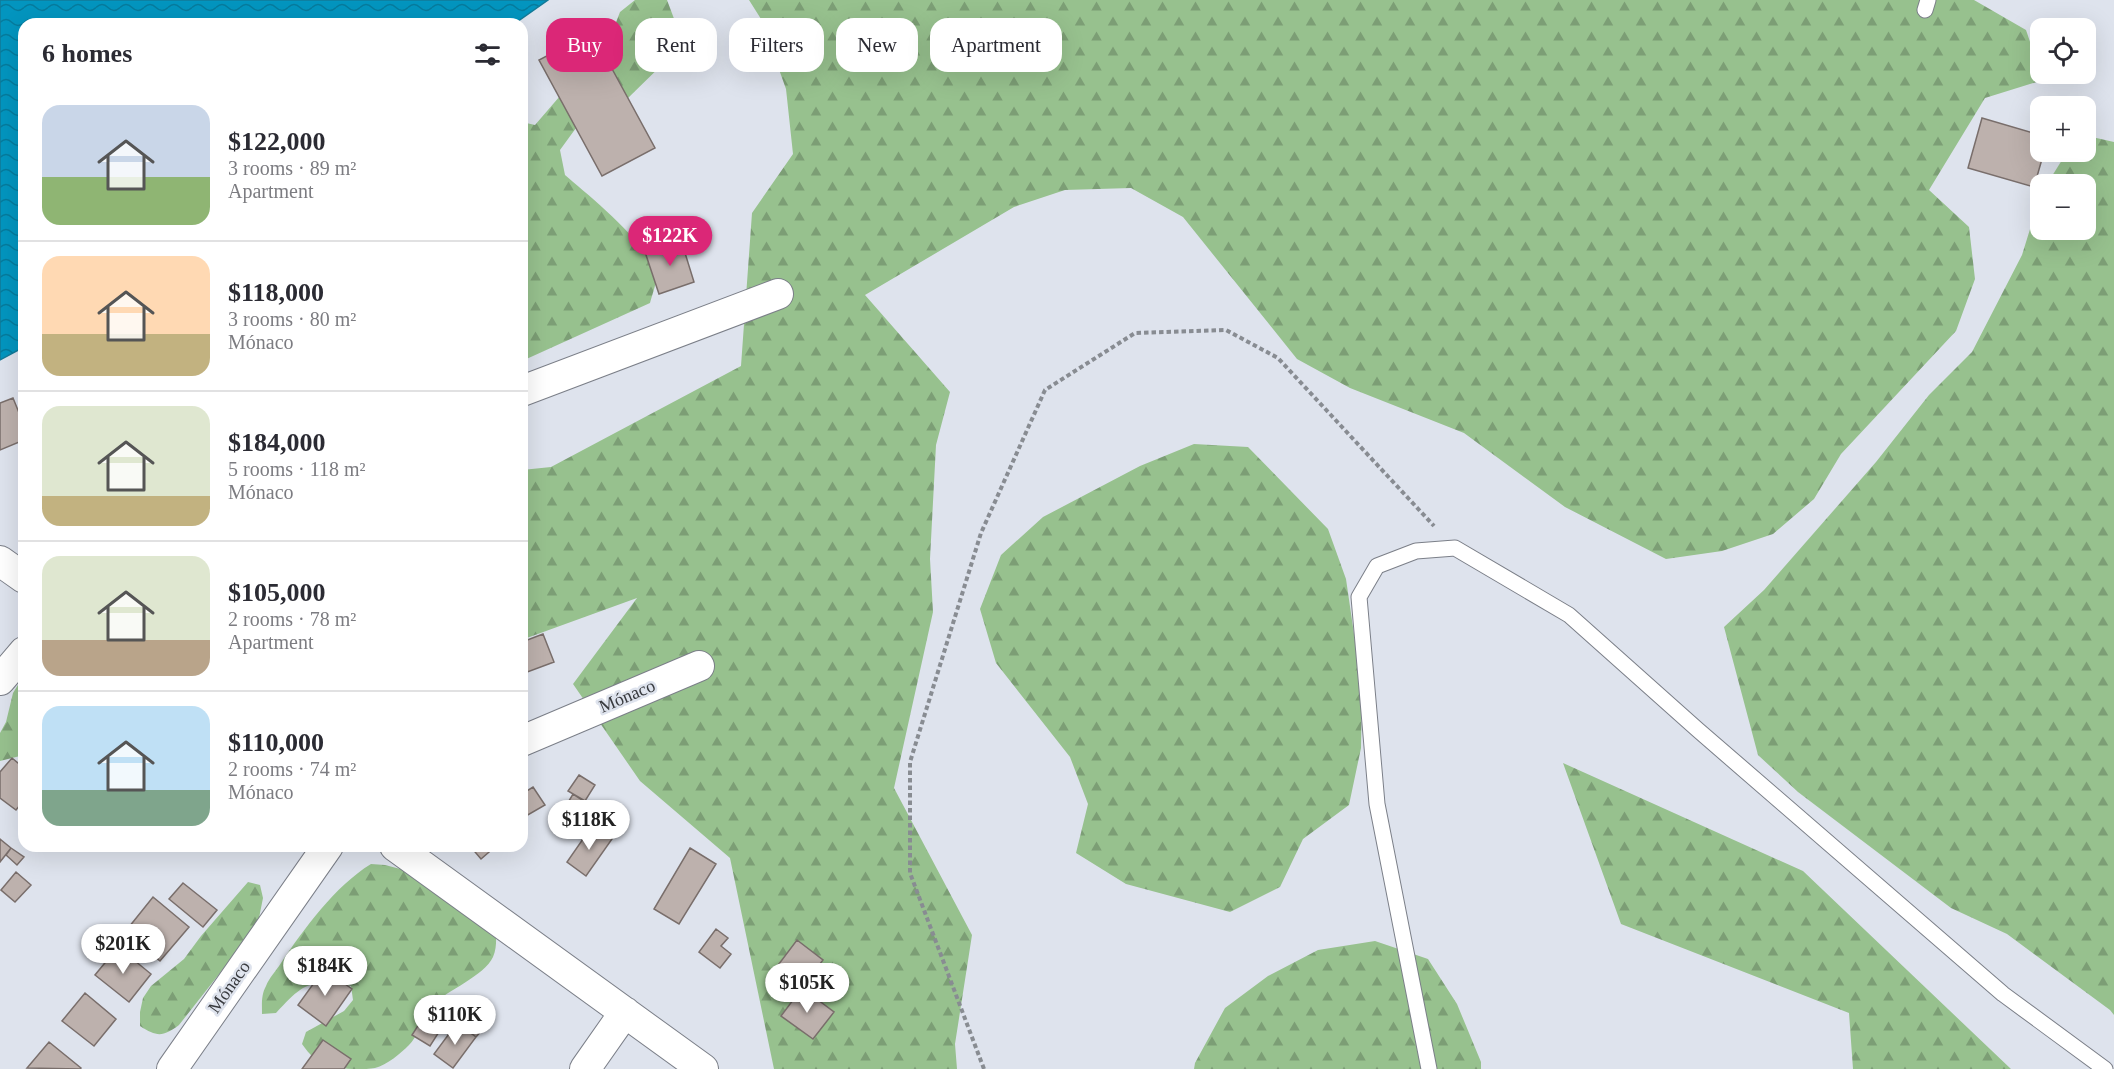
<!DOCTYPE html>
<meta charset="utf-8">
<style>
:root{--surface:#fff;--page:#f7f7f7;--text:#2b2b33;--muted:#7c7c81;--line:#e1e1e2;--accent:#db2777}
body{margin:0;font-family:"Times New Roman",serif;background:var(--page);color:var(--text);height:100vh;display:flex;flex-direction:column;font-size:22px;white-space:nowrap}
*{box-sizing:border-box;margin:0}
p{font-size:20px;color:var(--muted)}
.icon{flex:none;width:33px;height:33px;fill:none;stroke:currentColor;stroke-width:2;stroke-linecap:round;stroke-linejoin:round}
.map{position:relative;flex:1;overflow:hidden}
.details{position:absolute;left:18px;top:18px;width:510px;height:834px;display:flex;flex-direction:column;background:var(--surface);border-radius:18px;box-shadow:0 6px 24px #0002}
.details>*{flex:none}
.banner{position:absolute;left:546px;top:18px;width:570px;height:54px;display:flex;gap:12px}
.fabs{position:absolute;left:2030px;top:18px;display:grid;gap:12px}
.fabs a{display:grid;place-items:center;width:66px;height:66px;border-radius:12px;background:var(--surface);box-shadow:0 6px 24px #0002;font-size:30px}
.price{position:absolute;translate:-50% -51px;padding:0 14px;border-radius:21px;background:#fff;color:#222;font-size:20px;line-height:39px;filter:drop-shadow(0 2px 3px #0008)}
.price::after{content:'';position:absolute;left:50%;top:36px;width:18px;height:14px;margin-left:-9px;background:inherit;clip-path:polygon(0 0,100% 0,50% 100%)}
.price.active{background:var(--accent);color:#fff}
ul{padding:0;list-style:none}
li{display:flex;align-items:center;gap:18px;height:150px;padding:0 24px}
li+li{border-top:2px solid var(--line)}
li span{display:grid;place-items:center;flex:none;width:168px;height:120px;border-radius:18px;color:#555}
li>.icon{margin-inline-start:auto}
span .icon{width:72px;height:72px;fill:#fffc;stroke-width:1}
li b{font-size:26px}
h2{display:flex;justify-content:space-between;align-items:center;height:72px;padding:0 24px;font-size:26px}
.chip{padding:0 21px;border-radius:18px;background:var(--surface);box-shadow:0 6px 24px #0002;font-size:21px;line-height:54px}
.chip.active{background:var(--accent);color:#fff}
.map>svg:first-child{display:block}
</style>
<div class="map">
<svg width="2114" height="1069" viewBox="0 0 2114 1069">
<defs>
<pattern id="forest-firs" width="22" height="20" patternUnits="userSpaceOnUse" patternTransform="scale(1.5)"><rect width="22" height="20" fill="#97c18e"/><path d="M5 1l3.5 6h-7zM16 11l3.5 6h-7z" fill="#7c9e75"/></pattern>
<pattern id="water-waves" width="16" height="10" patternUnits="userSpaceOnUse" patternTransform="scale(1.5)"><rect width="16" height="10" fill="#0395bf"/><path d="M0 5q4-4 8 0t8 0" fill="none" stroke="#067b9d"/></pattern>
</defs>
<rect width="100%" height="100%" fill="#dee3ed"/>
<!-- forest -->
<path fill="url(#forest-firs)" d="M635 0H667L676 24 672 55 627 99 576 128 560 150 565 175C588 195 651 245 656 275 657 283 652 295 650 303L522 361V122L535 125 610 38 620 12Z
M749 0H1974L2026 30 2043 80 1985 98 1929 190 1969 227 1975 279 1956 331 1841 454 1814 499 1773 534 1722 551 1666 559 1565 507 1464 433 1350 388 1297 359 1183 217 1131 188 1065 190 1014 207 865 295 950 392 936 445 930 559 933 612 894 788 972 935 955 1044 957 1069H774L730 858 640 781 573 684 637 598 524 639 522 642V470L551 467 741 366 752 213 793 154 786 89 761 19Z
M2092 137 2114 142V1015L2110 1010 2007 934 1951 908 1798 792 1758 755 1724 627 1764 590 1876 462 1929 395 1972 352 2022 255 2040 197V230H2085V184H2047L2067 152H2085V141Z
M1194 444 1248 447 1328 529 1346 579 1362 689 1361 748 1349 805 1303 839 1280 887 1230 912 1126 884 1076 853 1088 804 1070 757 996 663 980 609 1001 555 1043 517 1140 466Z
M24 675V755L0 761V733L6 722 13 693Z
M1563 763 1803 871 2011 1069H1853L1849 1013 1621 924Z
M371 864 385 865 431 877 496 930C496 939 497 948 493 957 484 976 448 990 432 1005 422 1016 420 1034 409 1045 401 1053 387 1065 375 1068 370 1069 363 1069 357 1069 330 1069 318 1067 302 1044L306 1032 344 1011 353 1000 351 986C309 979 304 983 276 1013L262 1014C262 1004 261 995 266 986 269 978 276 971 281 963 304 929 335 886 371 864Z
M248 882 260 885 263 898 259 918 242 945 179 1025C163 1037 157 1037 140 1026V1012L143 998 151 986 184 959 201 936Z
M1375 941 1428 959 1457 1004 1481 1062V1069H1194L1195 1063 1225 1008 1268 976 1318 950Z"/>
<!-- water -->
<path fill="url(#water-waves)" stroke="#137a98" stroke-width="1.5" d="M0 0H548L514 24H24V347L0 360Z"/>
<!-- building -->
<path fill="#bdb1ad" stroke="#796e6b" stroke-width="1.5" d="M592 32 655 148 602 176 539 60Z
M1982 118 2040 135V152H2044L2034 187 1968 168Z
M681 240 694 282 659 294 645 252Z
M13 398 24 425V440L0 450V403Z
M543 634 554 662 522 674V642Z
M12 758 24 768V800L16 810 0 798V772Z
M579 775 595 785 585 801 568 791Z
M533 787 545 805 526 816 522 810V794Z
M573 794 593 807 583 823 563 811Z
M592 826 612 839 586 876 567 862Z
M0 839 11 848 0 862Z
M470 846H496L481 859Z
M11 848 24 857 17 865 6 855Z
M690 848 716 864 679 924 654 909Z
M16 872 31 885 15 902 1 890Z
M183 883 217 910 203 927 169 899Z
M153 897 189 927 160 961 125 932Z
M716 929 728 938 721 946 731 954 720 968 699 952Z
M797 940 823 960 798 993 788 985 782 993 766 981Z
M118 947 151 974 129 1002 95 975Z
M324 969 352 989 326 1026 298 1005Z
M802 988 834 1012 813 1039 781 1016Z
M85 993 116 1019 94 1046 62 1021Z
M435 999 453 1010 430 1046 412 1035Z
M478 1010 490 1021 476 1037 464 1027Z
M457 1023 476 1037 453 1068 434 1054Z
M323 1040 351 1059 344 1069H302Z
M49 1042 81 1068 80 1069 27 1068Z"/>
<g fill="none" stroke-linecap="round" stroke-linejoin="round">
<!-- service casing -->
<g stroke="#7b7f88" stroke-width="17">
<path id="service" d="M1925 10 1928 0
M1429 1069 1377 804 1359 597 1377 566 1416 551 1455 548 1569 615 1698 730 2003 994 2105 1069"/>
</g>
<!-- minor casing -->
<g stroke="#7b7f88" stroke-width="32">
<path id="minor" d="M522 391 778 294
M0 561 24 578
M0 680 24 652
M522 741 699 666
M395 846 703 1069
M172 1069 328 846
M585 1069 625 1012"/>
</g>
<!-- path -->
<path stroke="#888c92" stroke-width="4" stroke-dasharray="4.5 3" stroke-linecap="butt" d="M984 1069 910 873V762L981 533 1045 390 1135 333 1226 330 1278 358 1434 526"/>
<!-- service -->
<use href="#service" stroke="#fff" stroke-width="15"/>
<!-- minor -->
<use href="#minor" stroke="#fff" stroke-width="30"/>
</g>
<g text-anchor="middle" stroke-width="5" stroke-linejoin="round" paint-order="stroke">
<!-- street labels -->
<g font-size="18" fill="#383a3e" stroke="#dee3ed">
<text transform="translate(627 696) rotate(-23)" y="6">Mónaco</text>
<text transform="translate(229 987) rotate(-55)" y="6">Mónaco</text>
</g>
</g>
</svg>
<div class="fabs">
<a><svg class="icon" aria-label="locate" viewBox="0 0 24 24"><circle cx="12" cy="12" r="6"/><path d="M12 2v4M12 18v4M2 12h4M18 12h4"/></svg></a>
<a>+</a>
<a>−</a>
</div>
<b class="price active" style="left:670px;top:267px">$122K</b>
<b class="price" style="left:589px;top:851px">$118K</b>
<b class="price" style="left:123px;top:975px">$201K</b>
<b class="price" style="left:325px;top:997px">$184K</b>
<b class="price" style="left:807px;top:1014px">$105K</b>
<b class="price" style="left:455px;top:1046px">$110K</b>
<div class="banner">
<a class="chip active">Buy</a>
<a class="chip">Rent</a>
<a class="chip">Filters</a>
<a class="chip">New</a>
<a class="chip">Apartment</a>
</div>
<section class="details">
<h2>6 homes<svg class="icon" aria-label="filters" viewBox="0 0 24 24"><path d="M4 7h16M4 17h16"/><circle cx="9" cy="7" r="2"/><circle cx="15" cy="17" r="2"/></svg></h2>
<ul>
<li><span style="background:linear-gradient(#c9d6e8 60%,#8fb573 0)"><svg class="icon" aria-label="home" viewBox="0 0 24 24"><path d="M3 11l9-7 9 7M6 9v11h12V9"/></svg></span><div><b>$122,000</b><p>3 rooms · 89 m²</p><p>Apartment</p></div></li>
<li><span style="background:linear-gradient(#ffd9b3 65%,#c2b280 0)"><svg class="icon" aria-label="home" viewBox="0 0 24 24"><path d="M3 11l9-7 9 7M6 9v11h12V9"/></svg></span><div><b>$118,000</b><p>3 rooms · 80 m²</p><p>Mónaco</p></div></li>
<li><span style="background:linear-gradient(#dfe7d0 75%,#c2b280 0)"><svg class="icon" aria-label="home" viewBox="0 0 24 24"><path d="M3 11l9-7 9 7M6 9v11h12V9"/></svg></span><div><b>$184,000</b><p>5 rooms · 118 m²</p><p>Mónaco</p></div></li>
<li><span style="background:linear-gradient(#dfe7d0 70%,#b9a48a 0)"><svg class="icon" aria-label="home" viewBox="0 0 24 24"><path d="M3 11l9-7 9 7M6 9v11h12V9"/></svg></span><div><b>$105,000</b><p>2 rooms · 78 m²</p><p>Apartment</p></div></li>
<li><span style="background:linear-gradient(#bfe0f5 70%,#7fa58c 0)"><svg class="icon" aria-label="home" viewBox="0 0 24 24"><path d="M3 11l9-7 9 7M6 9v11h12V9"/></svg></span><div><b>$110,000</b><p>2 rooms · 74 m²</p><p>Mónaco</p></div></li>
</ul>
</section>
</div>
